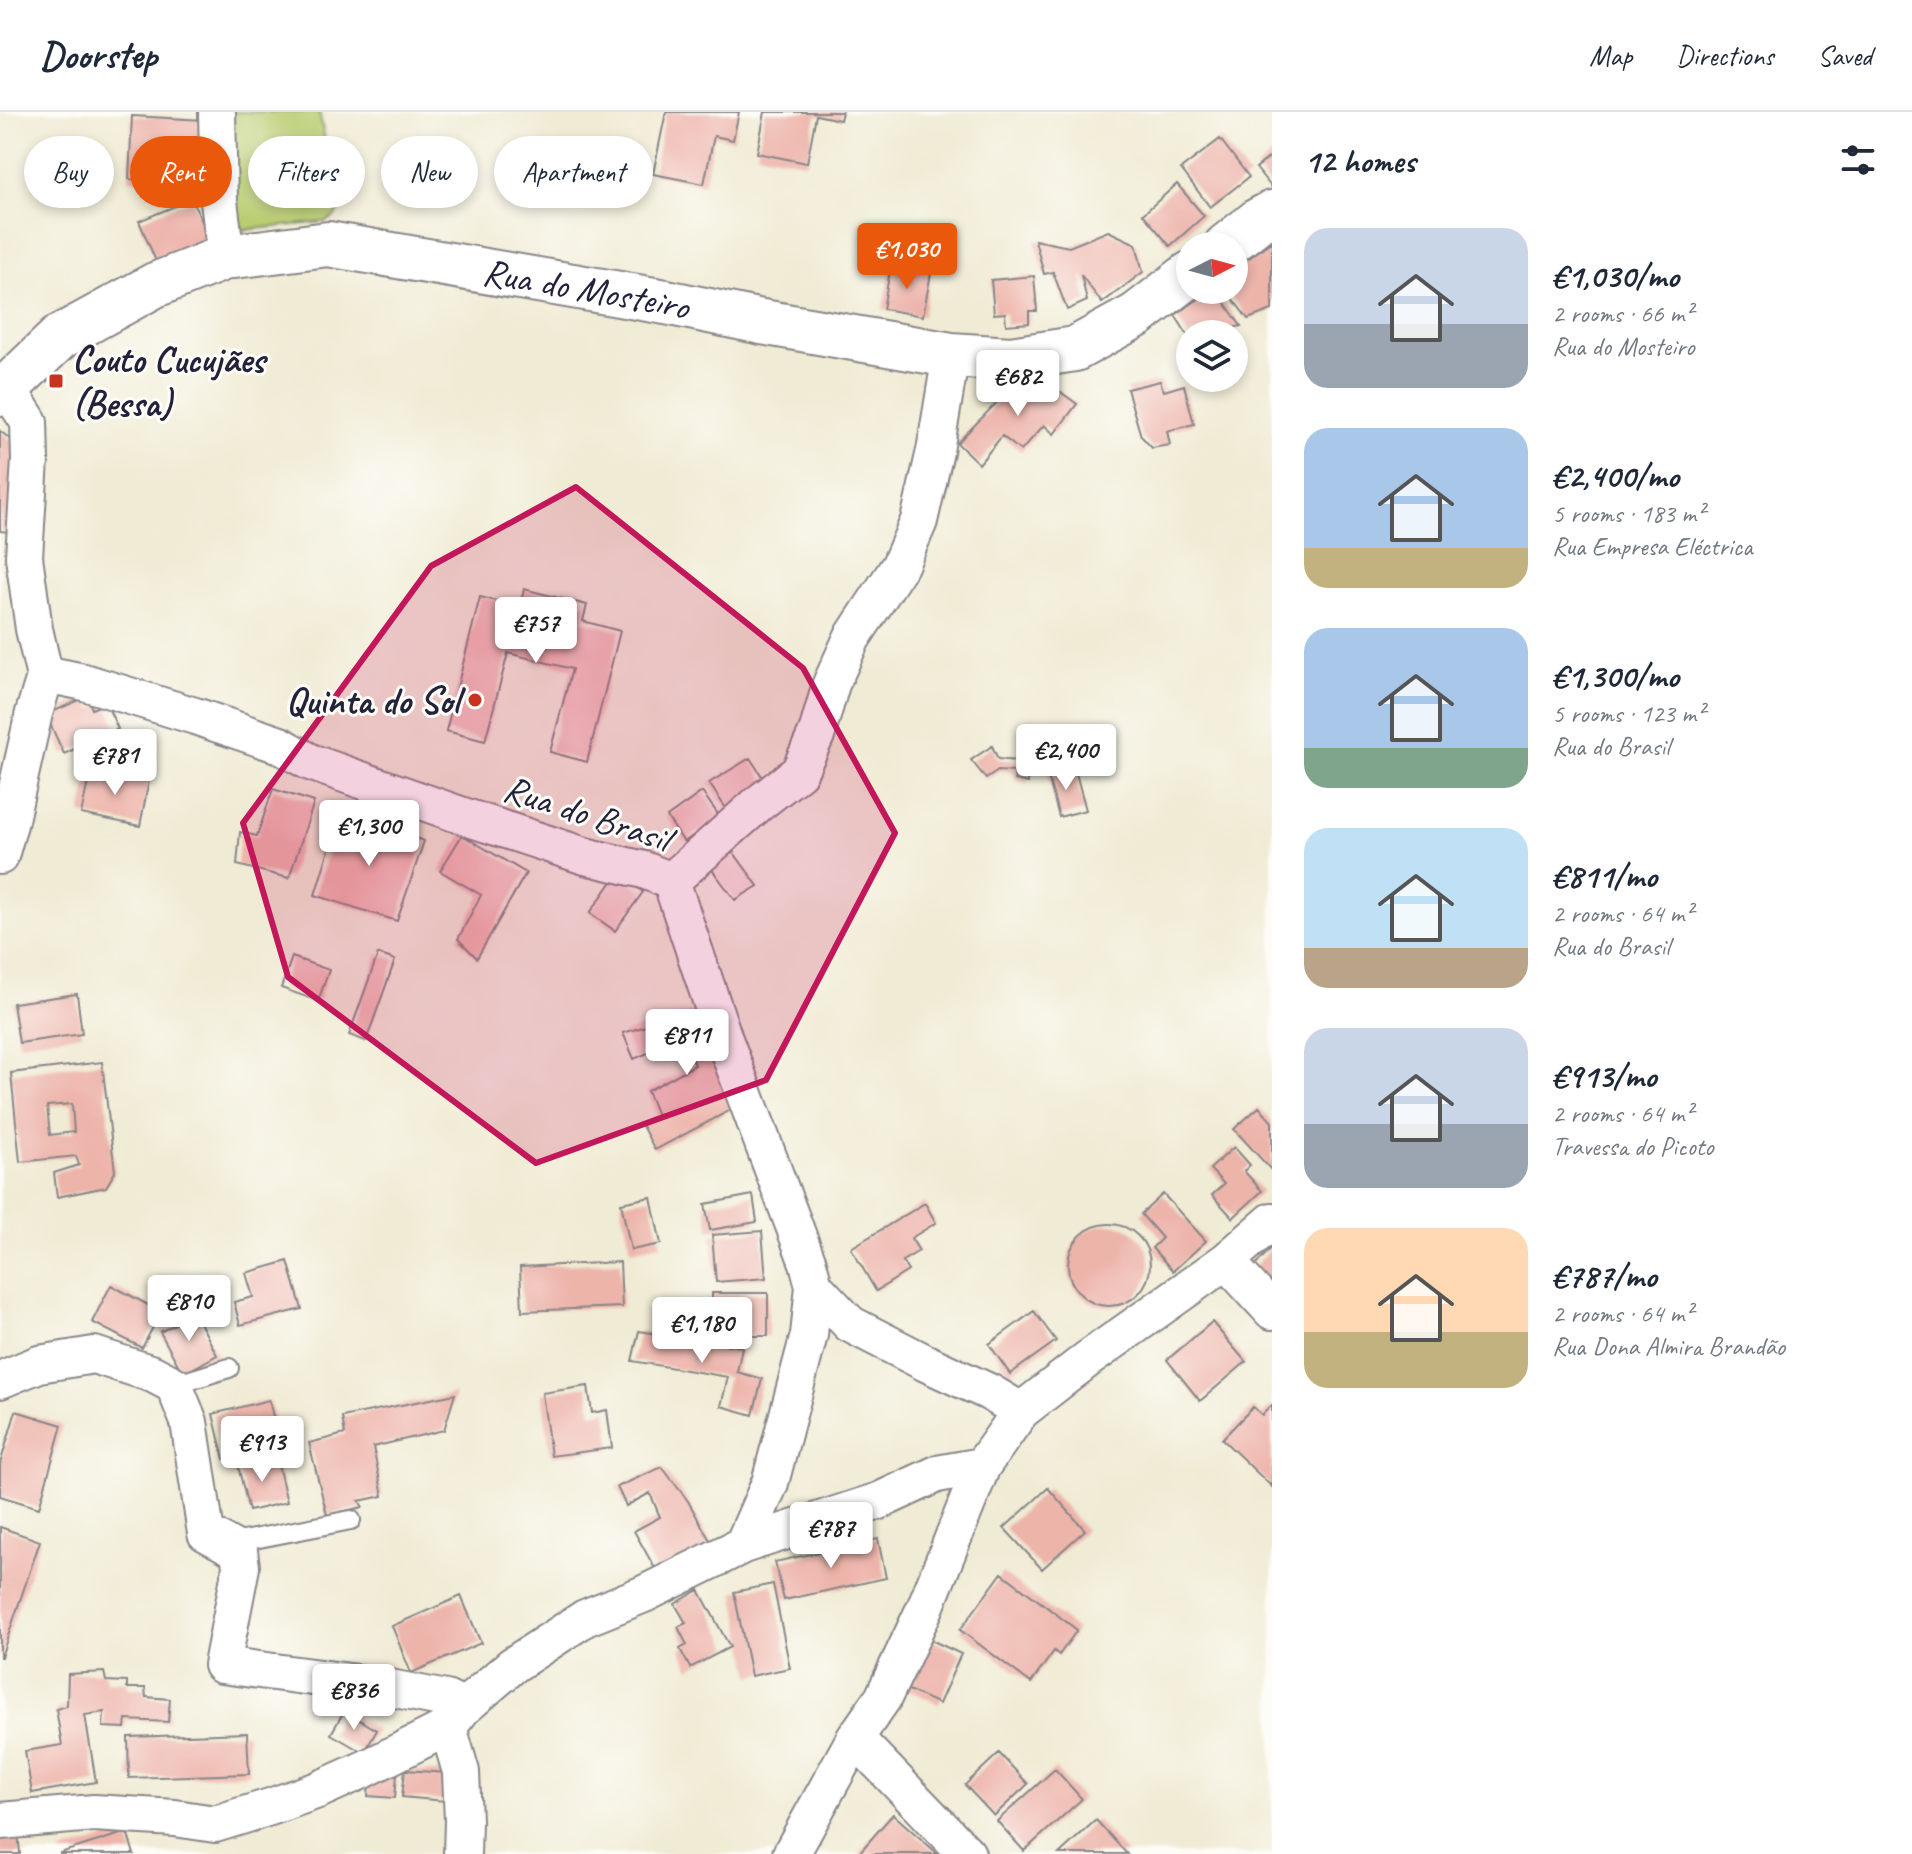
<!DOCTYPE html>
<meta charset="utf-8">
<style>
:root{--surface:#fff;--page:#f6f6f7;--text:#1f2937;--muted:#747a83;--line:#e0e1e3;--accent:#ea580c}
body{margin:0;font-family:Caveat,sans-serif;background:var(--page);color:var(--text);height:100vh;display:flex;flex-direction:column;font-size:30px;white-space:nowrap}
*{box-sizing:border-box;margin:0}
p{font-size:26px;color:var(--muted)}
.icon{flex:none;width:44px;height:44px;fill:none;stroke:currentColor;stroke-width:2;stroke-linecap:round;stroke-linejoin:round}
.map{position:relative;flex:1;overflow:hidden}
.drawer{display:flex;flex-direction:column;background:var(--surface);width:640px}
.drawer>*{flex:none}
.guide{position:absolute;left:24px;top:24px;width:760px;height:72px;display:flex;gap:16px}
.needle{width:52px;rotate:84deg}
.buttons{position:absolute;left:1176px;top:120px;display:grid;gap:16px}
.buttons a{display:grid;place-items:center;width:72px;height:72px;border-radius:50%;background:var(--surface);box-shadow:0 4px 12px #0003;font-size:40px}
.price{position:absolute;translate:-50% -68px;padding:0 18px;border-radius:8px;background:#fff;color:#222;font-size:26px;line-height:52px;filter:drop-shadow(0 2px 4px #0008)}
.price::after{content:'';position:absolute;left:50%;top:48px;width:24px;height:18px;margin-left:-12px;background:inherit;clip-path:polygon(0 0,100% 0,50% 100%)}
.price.on{background:var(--accent);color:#fff}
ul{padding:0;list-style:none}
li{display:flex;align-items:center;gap:24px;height:200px;padding:0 32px}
li span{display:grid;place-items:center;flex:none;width:224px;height:160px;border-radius:24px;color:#555}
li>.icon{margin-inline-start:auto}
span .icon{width:96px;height:96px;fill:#fffc;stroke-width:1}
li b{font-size:34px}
h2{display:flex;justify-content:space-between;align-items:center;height:96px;padding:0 32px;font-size:34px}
.pill{padding:0 28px;border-radius:36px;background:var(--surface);box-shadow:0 4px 12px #0003;font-size:28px;line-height:72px}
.pill.on{background:var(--accent);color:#fff}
header{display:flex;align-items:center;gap:48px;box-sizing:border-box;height:112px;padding:0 40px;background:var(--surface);border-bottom:2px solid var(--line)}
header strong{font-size:38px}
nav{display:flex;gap:44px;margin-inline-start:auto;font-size:28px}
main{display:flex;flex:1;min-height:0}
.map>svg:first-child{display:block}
</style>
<header>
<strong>Doorstep</strong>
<nav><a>Map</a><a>Directions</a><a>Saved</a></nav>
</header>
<main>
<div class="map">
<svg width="1272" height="1742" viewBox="0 0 1272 1742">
<rect width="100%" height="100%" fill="#fdfcf7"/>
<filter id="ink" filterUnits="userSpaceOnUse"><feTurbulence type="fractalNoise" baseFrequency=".0125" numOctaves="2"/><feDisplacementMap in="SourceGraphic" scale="16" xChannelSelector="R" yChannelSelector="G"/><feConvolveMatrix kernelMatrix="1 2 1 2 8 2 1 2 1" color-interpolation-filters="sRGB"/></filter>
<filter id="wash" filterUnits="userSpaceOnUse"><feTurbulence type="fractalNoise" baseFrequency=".006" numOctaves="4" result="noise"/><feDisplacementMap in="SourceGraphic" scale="32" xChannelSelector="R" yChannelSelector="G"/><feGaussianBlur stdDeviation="1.8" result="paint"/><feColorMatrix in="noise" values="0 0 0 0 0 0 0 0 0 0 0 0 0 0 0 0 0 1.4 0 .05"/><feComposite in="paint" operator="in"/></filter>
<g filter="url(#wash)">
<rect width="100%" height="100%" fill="#f0ebd4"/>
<!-- green -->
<path fill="#b8cc6f" stroke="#6d7755" stroke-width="2" d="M232 0H319L340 97 334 105 325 110 234 119Z"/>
<g id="blocks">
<!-- building -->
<path fill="#edb4aa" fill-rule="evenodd" d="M666 0H739L733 28 714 24 704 72 653 62Z
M765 0H842L840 8 816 3 807 51 757 41Z
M132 4 204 8 202 41 165 39 164 69 129 67Z
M1220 27 1249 65 1210 95 1181 57Z
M1272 43V76L1256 56Z
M1177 72 1204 104 1170 134 1143 102Z
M192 87 211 130 157 152 139 109Z
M1108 119 1136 132 1143 160 1102 191 1081 163 1087 189 1067 198 1053 160 1044 162 1035 128 1069 135Z
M1272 129V198L1248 207 1226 178H1234V157Z
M891 153 931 161 923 204 883 197Z
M1034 164 1037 199H1029V211L1006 213 1005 201 994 202 991 168Z
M1212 178H1216L1241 214 1204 222H1190V227L1175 203Z
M1021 266 1047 270 1077 292 1054 322 1044 313 1021 339 1002 324 979 352 957 331Z
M1160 269 1164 279 1184 273 1194 312 1167 319 1170 333 1152 336 1141 324 1127 277Z
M0 319 18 333 14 421 0 419Z
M524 477 587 493 583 509 620 519 587 650 550 640 572 557 508 541 485 629 446 619 480 485 520 495Z
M87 584 92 597 106 591 118 617 64 642 46 603Z
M992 634 998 647 1024 650 1028 671 1015 668 1014 660 998 659 986 667 971 648Z
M750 646 767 672 727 698 709 671Z
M1074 654 1086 698 1059 705 1047 661Z
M91 656 149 668 140 714 81 702Z
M273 677 314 690 289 766 237 753 240 720 257 724Z
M702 680 720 705 684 730 667 705Z
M340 702 424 729 397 809 315 783Z
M462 723 526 761 477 846 458 827 481 783 440 759Z
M729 734 758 774 735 788 711 756Z
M618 761 643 780 615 819 590 801Z
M378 842 395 848 366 929 349 923Z
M292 845 329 858 318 889 281 876Z
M77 882 82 922 19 931 13 891Z
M706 896 744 991 655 1038 641 1012 657 1003 647 979 695 953 687 934 677 938 676 929 634 947 623 921Z
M102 950 115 1060 106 1075 57 1085 54 1061 79 1053 76 1044 20 1050 11 961ZM72 992 74 1020 50 1023 47 994Z
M1259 995 1272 1010V1059L1234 1017Z
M1234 1035 1250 1053 1244 1059 1262 1079 1233 1106 1212 1083 1224 1072 1210 1057Z
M1163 1082 1206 1129 1173 1159 1152 1136 1162 1126 1141 1102Z
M753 1083 757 1110 710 1118 705 1092Z
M651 1085 661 1132 631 1138 621 1091Z
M925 1091 936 1111 911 1126 919 1139 902 1149 908 1159 876 1179 851 1136Z
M1068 1153a41 41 0 1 1 82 0a41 41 0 1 1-82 0Z
M762 1119 766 1166 716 1170 712 1123Z
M1272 1135V1173L1254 1155Z
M288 1149 302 1197 240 1213 234 1190 253 1185 246 1161Z
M620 1150 622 1195 522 1199 520 1155Z
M111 1173 161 1200 142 1236 92 1210Z
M712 1181H768V1224H712Z
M1034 1199 1056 1229 1010 1262 989 1232Z
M195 1201 217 1243 183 1262 160 1220Z
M1212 1210 1246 1250 1200 1289 1167 1248Z
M639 1219 742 1235 737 1260 762 1267 753 1303 721 1294 728 1265 632 1249Z
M588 1274 592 1301 607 1298 612 1336 551 1344 542 1281Z
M455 1282 444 1318 373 1335 383 1384 359 1389 363 1395 327 1403 309 1331 345 1322 342 1305Z
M269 1288 280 1333 224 1347 213 1302Z
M1272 1293V1375L1222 1327 1253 1295 1262 1303Z
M16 1299 62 1313 39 1396 0 1384V1352Z
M276 1345 287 1390 249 1399 238 1354Z
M662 1355 688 1389 712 1432 658 1462 634 1419 660 1405 650 1381 626 1394 617 1375Z
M1048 1376 1085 1418 1042 1457 1004 1416Z
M0 1415 40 1429 1 1545H0Z
M878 1427 886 1466 784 1488 775 1450Z
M1002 1461 1077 1518 1059 1543 1054 1539 1031 1571 960 1518Z
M773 1472 790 1556 751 1564 734 1480Z
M699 1478 730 1535 690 1556 680 1537 687 1533 678 1515 686 1511 675 1492Z
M461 1484 481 1531 411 1561 392 1514Z
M929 1527 961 1542 939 1592 906 1577Z
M104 1560 106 1569 127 1570V1576H145L146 1585 170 1587 168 1610 126 1608 125 1616 103 1615 104 1600 85 1603 96 1670 32 1681 25 1639 62 1633 56 1597 67 1594 68 1562Z
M344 1599 377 1618 364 1641 331 1622Z
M247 1621 249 1662 129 1666 128 1625Z
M999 1641 1028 1672 994 1704 965 1673Z
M1055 1657 1082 1687 1024 1739 997 1709Z
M405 1658 447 1661 445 1689 402 1685Z
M370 1660 397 1662 395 1686 368 1684Z
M893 1702 938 1742H858Z
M1096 1708 1127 1742H1059Z
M18 1719 20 1742H0V1721Z
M127 1720 134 1742H60V1741Z"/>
</g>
</g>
<g filter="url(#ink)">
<use href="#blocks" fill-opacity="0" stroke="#898688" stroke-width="2"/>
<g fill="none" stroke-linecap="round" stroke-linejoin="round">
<!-- lane casing -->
<g stroke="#898688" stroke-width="22">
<path id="lane" d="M174 1273 229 1256
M228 1432 351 1408"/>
</g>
<!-- street casing -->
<g stroke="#898688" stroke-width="40">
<path id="street" d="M217 0 219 89 226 145
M45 565H60L84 570 195 604 280 633 310 650 469 706 585 744 644 758 671 769 724 927 808 1151 814 1174 809 1223 770 1371 743 1433
M0 744 9 712 34 601 45 565 34 517 24 445 30 348 29 310 6 274
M671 769 758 692 799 660 817 621 831 572 852 526 900 453 919 409 935 339 951 243
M1226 1149 1272 1199
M814 1174 850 1212 926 1251 989 1280 1021 1299
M0 1268 39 1252 94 1243 153 1262 174 1273 189 1310 206 1421 239 1439 241 1455 222 1553 380 1574 446 1587 463 1596
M448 1615 461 1660 463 1709 462 1742
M855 1626 967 1742
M0 1709 94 1701 175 1706 215 1712 270 1695 318 1678 367 1656 448 1615 463 1596 513 1553 585 1506 644 1482 743 1433 879 1389 937 1362 982 1354 1021 1299 1088 1247 1226 1149 1272 1109
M791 1742 855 1626 883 1586 925 1496 982 1354"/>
</g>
<!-- secondary casing -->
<g stroke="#898688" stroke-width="48">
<g id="secondary">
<path d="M1226 134 1259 108 1272 101"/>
<path id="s1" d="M0 282 60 225 155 173 226 145 328 132 666 190 762 210 951 243 1011 247 1075 237 1137 203 1190 162"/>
</g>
</g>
<!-- lane -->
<use href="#lane" stroke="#fff" stroke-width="18"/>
<!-- street -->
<use href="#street" stroke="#fff" stroke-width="36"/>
<!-- secondary -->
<use href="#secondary" stroke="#fff" stroke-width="44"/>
</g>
</g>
<!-- marked area -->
<path fill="#c2185b" fill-opacity="0.2" stroke="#c2185b" stroke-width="6" stroke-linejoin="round" d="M576 375 803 556 895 721 766 968 536 1051 288 865 243 711 431 454Z"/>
<!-- markers -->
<g fill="#c8321e" stroke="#fdfcf7" stroke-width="3">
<rect x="48" y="261" width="16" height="16" rx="4"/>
<circle cx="475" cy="588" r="8"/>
</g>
<g text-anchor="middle" stroke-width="6" stroke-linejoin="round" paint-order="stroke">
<!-- street labels -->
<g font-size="38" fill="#22223b" stroke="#fdfcf7">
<text dy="13" stroke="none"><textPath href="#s1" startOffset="632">Rua do Mosteiro</textPath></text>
<text transform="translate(587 701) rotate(18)" y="13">Rua do Brasil</text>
</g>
<!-- poi labels -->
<g font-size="38" font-weight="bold" fill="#22223b" stroke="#fdfcf7" text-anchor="start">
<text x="72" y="260">Couto Cucujães<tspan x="72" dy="44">(Bessa)</tspan></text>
<text x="459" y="601" text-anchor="end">Quinta do Sol</text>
</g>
</g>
</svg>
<div class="buttons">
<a><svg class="needle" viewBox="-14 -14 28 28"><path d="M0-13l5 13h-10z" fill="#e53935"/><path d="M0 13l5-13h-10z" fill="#747a83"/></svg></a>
<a><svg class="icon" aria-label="layers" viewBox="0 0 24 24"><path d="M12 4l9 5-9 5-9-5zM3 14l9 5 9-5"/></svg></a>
</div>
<b class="price on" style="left:907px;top:179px">€1,030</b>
<b class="price" style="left:1018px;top:306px">€682</b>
<b class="price" style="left:536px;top:553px">€757</b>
<b class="price" style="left:1066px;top:680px">€2,400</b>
<b class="price" style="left:115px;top:685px">€781</b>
<b class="price" style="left:369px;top:756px">€1,300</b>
<b class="price" style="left:687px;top:965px">€811</b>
<b class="price" style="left:189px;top:1231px">€810</b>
<b class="price" style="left:702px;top:1253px">€1,180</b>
<b class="price" style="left:262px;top:1372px">€913</b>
<b class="price" style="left:831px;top:1458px">€787</b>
<b class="price" style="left:354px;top:1620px">€836</b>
<div class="guide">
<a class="pill">Buy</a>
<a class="pill on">Rent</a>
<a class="pill">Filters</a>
<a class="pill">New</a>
<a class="pill">Apartment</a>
</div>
</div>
<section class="drawer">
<h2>12 homes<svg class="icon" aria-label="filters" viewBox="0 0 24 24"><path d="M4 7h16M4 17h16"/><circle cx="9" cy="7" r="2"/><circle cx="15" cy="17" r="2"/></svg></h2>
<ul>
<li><span style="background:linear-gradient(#c9d6e8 60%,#9aa5b1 0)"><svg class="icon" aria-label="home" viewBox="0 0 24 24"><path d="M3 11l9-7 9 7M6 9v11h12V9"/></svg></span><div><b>€1,030/mo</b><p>2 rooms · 66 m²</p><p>Rua do Mosteiro</p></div></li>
<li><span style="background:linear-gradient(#a9c7e8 75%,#c2b280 0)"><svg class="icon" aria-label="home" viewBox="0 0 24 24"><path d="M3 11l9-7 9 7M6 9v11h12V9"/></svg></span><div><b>€2,400/mo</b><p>5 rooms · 183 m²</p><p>Rua Empresa Eléctrica</p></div></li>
<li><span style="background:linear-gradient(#a9c7e8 75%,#7fa58c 0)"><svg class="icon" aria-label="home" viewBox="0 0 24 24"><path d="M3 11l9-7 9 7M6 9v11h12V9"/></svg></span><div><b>€1,300/mo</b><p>5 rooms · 123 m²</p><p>Rua do Brasil</p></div></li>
<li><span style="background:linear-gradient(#bfe0f5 75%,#b9a48a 0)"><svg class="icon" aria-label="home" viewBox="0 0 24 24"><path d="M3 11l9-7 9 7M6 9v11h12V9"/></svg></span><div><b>€811/mo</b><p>2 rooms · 64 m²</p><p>Rua do Brasil</p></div></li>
<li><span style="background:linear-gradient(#c9d6e8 60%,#9aa5b1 0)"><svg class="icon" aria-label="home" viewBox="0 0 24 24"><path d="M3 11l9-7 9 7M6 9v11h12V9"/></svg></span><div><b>€913/mo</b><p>2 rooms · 64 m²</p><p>Travessa do Picoto</p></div></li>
<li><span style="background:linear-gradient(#ffd9b3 65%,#c2b280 0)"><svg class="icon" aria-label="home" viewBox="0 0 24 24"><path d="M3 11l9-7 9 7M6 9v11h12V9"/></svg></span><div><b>€787/mo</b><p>2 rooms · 64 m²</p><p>Rua Dona Almira Brandão</p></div></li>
</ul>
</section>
</main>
